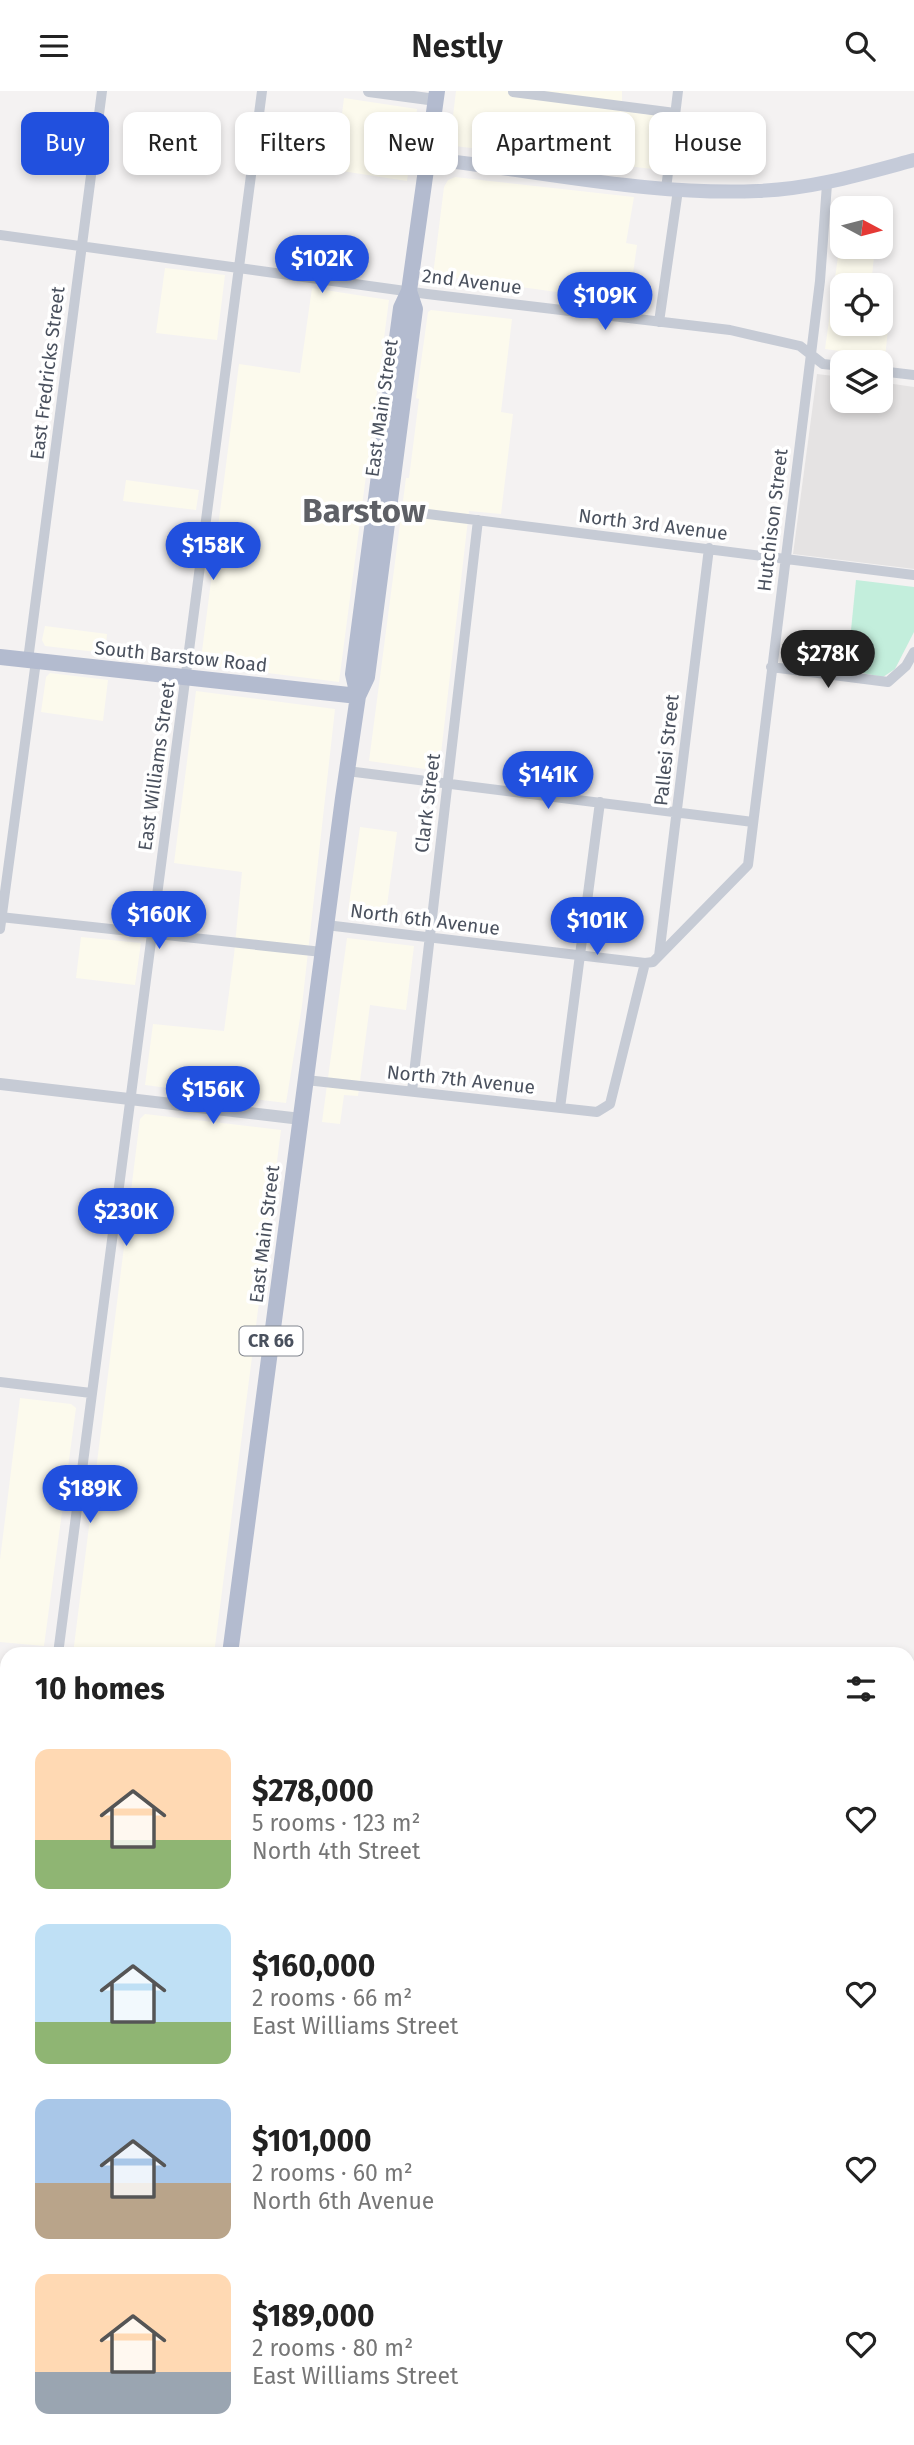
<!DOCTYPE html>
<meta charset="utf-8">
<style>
:root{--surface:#fff;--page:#f2f2f2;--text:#222;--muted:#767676;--accent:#2150de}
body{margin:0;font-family:"Fira Sans",sans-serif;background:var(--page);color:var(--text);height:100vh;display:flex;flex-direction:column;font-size:26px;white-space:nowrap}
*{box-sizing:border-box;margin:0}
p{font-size:23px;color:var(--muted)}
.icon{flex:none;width:38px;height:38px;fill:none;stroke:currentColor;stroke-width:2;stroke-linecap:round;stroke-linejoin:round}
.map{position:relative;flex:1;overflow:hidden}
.side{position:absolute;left:0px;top:1556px;width:915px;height:800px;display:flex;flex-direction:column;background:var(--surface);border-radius:21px 21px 0 0;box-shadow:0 4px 10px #0003}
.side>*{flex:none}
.guide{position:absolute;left:21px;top:21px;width:873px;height:63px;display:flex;gap:14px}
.needle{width:46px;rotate:97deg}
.tools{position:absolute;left:830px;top:105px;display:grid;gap:14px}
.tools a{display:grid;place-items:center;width:63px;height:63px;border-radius:14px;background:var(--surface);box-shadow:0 4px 10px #0003;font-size:35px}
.price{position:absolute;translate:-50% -60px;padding:0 16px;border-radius:24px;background:var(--accent);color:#fff;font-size:23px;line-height:46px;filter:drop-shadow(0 2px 4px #0008)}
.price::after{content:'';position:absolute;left:50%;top:42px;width:21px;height:16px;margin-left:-10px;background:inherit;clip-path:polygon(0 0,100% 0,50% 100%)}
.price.active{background:#222;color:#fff}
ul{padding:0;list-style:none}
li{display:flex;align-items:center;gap:21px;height:175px;padding:0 35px}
li span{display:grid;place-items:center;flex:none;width:196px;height:140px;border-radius:14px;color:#555}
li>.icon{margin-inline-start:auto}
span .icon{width:84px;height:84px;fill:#fffc;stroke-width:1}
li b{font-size:30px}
h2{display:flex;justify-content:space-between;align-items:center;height:84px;padding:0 35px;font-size:30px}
.pill{padding:0 24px;border-radius:14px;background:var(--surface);box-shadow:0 4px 10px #0003;font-size:24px;line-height:63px}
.pill.active{background:var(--accent);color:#fff}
header{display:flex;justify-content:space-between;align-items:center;height:91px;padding:0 35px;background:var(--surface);font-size:32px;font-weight:600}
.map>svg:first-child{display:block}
</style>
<header><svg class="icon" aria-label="menu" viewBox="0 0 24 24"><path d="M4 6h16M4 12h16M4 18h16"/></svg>Nestly<svg class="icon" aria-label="search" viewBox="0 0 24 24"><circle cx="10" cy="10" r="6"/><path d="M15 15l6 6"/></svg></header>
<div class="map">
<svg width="914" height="2354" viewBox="0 0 914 2354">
<rect width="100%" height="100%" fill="#f4f2f2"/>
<!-- commercial -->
<path fill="#fcfaed" d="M456 0H622V20L668 26 661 79 454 55 450 49Z
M344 7 417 18 407 90 335 79Z
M455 86 634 106 626 152 637 154 629 211 433 184 444 96 448 89Z
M842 137V156H875L871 194H842V233H880V201L892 202 885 266 825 258Z
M165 177 225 184 217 249 156 242Z
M312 197 389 209 339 591 206 574 201 568 239 273 300 282Z
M431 219 512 228 501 321 513 323 501 423 469 420 439 680 369 670 406 387H409L419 308 416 307 428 221Z
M126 389 199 399 196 419 123 410Z
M45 535 107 543 105 562 45 555 42 549Z
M50 582 108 589 103 630 41 621 46 586Z
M196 600 335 618 302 915 286 1012 145 994 153 933 224 940 234 864 242 781 174 772Z
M360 736 397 741 385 829 353 824 348 820Z
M81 846 141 852 135 894 76 887Z
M347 847 414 855 406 919 370 914 358 1005 344 1004 340 1033 322 1031Z
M145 1023 281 1039 214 1563H73L140 1028Z
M20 1307 71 1313 76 1317 44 1555 0 1551V1469Z
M7 2083V2246L0 2255V2095Z
M7 2305V2348L102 2349 97 2354H0V2313Z"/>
<!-- education -->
<path fill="#e5e3e3" d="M817 283 842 286V310H880V291L914 296V478L793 463Z"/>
<!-- green -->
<path fill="#c3eedc" d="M856 489 914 496V541L895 578 883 586 847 579Z"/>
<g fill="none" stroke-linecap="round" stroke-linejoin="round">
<!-- minor -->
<path stroke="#c6cbd5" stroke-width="10" d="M513 1 675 22
M666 98 678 0
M0 144 427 203 730 239 800 255 823 273 842 275
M659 231 678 99
M880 280 914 284
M388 418 914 484
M28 569 102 0
M771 576 888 591 906 575 914 561
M347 680 753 731
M0 826 322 861
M326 834 645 872
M0 838 36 570
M659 865 709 457
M306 989 597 1021 610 1013 645 872 653 871 748 774 820 190 827 93
M412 1000 478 429
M560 1017 600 711
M0 1291 91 1302
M58 1563 262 0
M0 1622 7 1623
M0 1973 7 1963"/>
<!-- tertiary -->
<path stroke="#c6cbd5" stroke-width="12" d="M369 0 436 9
M0 993 301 1028
M0 1746 7 1747
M908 2106 914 2090
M814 2354 817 2348"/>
<!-- secondary -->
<path stroke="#c5cbd9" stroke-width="14" d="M429 68C538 79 648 105 758 100 812 98 862 83 914 69"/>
<!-- primary -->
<path stroke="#b3bbcf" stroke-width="16" d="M0 566 358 605
M358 605 353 583 395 262 401 217 409 200 437 0
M230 1563 343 707 358 605 367 586 415 218 409 200
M0 2283 7 2275"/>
<!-- rail -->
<path stroke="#b4b5bb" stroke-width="2.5" d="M908 1705 914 1681
M908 1731 914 1708
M908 1763 914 1740
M725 2354 727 2348
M738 2354 740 2348"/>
</g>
<g text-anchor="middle" stroke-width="7" stroke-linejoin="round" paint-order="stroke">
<!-- shield labels -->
<rect fill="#fff" stroke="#80858e" stroke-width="2" x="239.5" y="1235.5" width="63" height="29" rx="5"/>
<g font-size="18" font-weight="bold" fill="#4a515e">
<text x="271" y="1256">CR 66</text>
</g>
<!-- street labels -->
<g font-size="19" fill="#4a515e" stroke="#fff">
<text transform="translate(472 190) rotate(7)" y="7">2nd Avenue</text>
<text transform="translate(47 282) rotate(-83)" y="7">East Fredricks Street</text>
<text transform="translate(381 317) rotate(-82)" y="7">East Main Street</text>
<text transform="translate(772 429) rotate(-83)" y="7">Hutchison Street</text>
<text transform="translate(653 433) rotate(7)" y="7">North 3rd Avenue</text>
<text transform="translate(181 565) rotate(6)" y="7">South Barstow Road</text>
<text transform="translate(666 659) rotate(-84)" y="7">Pallesi Street</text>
<text transform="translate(156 675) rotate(-82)" y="7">East Williams Street</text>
<text transform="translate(427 712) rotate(-83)" y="7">Clark Street</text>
<text transform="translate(425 828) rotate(7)" y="7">North 6th Avenue</text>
<text transform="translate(461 988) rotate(6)" y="7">North 7th Avenue</text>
<text transform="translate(264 1143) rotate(-83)" y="7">East Main Street</text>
</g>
<!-- town labels -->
<g font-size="33" font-weight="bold" fill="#5e6066" stroke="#fff">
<text x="364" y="431">Barstow</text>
</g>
</g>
</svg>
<div class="tools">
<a><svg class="needle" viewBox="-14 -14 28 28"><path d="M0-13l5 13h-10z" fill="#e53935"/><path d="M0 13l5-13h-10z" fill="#767676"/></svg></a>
<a><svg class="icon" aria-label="locate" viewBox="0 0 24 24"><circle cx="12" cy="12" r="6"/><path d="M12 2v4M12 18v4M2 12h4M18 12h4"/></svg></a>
<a><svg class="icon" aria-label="layers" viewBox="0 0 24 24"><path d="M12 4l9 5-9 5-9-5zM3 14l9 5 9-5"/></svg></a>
</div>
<b class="price" style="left:322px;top:204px">$102K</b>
<b class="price" style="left:605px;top:241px">$109K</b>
<b class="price" style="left:213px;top:491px">$158K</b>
<b class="price active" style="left:828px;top:599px">$278K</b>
<b class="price" style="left:548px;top:720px">$141K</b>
<b class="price" style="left:159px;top:860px">$160K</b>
<b class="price" style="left:597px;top:866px">$101K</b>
<b class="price" style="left:213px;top:1035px">$156K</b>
<b class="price" style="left:126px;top:1157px">$230K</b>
<b class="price" style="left:90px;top:1434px">$189K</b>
<div class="guide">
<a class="pill active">Buy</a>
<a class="pill">Rent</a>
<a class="pill">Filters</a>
<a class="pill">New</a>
<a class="pill">Apartment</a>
<a class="pill">House</a>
</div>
<section class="side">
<h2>10 homes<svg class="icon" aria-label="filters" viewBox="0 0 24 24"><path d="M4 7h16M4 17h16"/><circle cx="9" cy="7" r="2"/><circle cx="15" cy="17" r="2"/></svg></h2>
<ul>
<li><span style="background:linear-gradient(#ffd9b3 65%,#8fb573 0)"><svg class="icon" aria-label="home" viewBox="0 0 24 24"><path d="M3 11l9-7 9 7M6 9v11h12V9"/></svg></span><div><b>$278,000</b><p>5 rooms · 123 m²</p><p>North 4th Street</p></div><svg class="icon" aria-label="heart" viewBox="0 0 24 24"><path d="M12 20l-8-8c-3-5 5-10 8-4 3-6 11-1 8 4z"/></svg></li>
<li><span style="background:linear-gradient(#bfe0f5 70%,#8fb573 0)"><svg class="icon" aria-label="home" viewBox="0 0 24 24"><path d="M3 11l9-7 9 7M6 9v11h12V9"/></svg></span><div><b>$160,000</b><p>2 rooms · 66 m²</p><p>East Williams Street</p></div><svg class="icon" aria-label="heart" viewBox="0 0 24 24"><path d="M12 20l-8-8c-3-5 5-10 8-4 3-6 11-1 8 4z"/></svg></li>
<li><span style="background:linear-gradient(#a9c7e8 60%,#b9a48a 0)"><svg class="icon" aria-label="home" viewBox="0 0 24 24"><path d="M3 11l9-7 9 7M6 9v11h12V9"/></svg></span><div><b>$101,000</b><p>2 rooms · 60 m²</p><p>North 6th Avenue</p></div><svg class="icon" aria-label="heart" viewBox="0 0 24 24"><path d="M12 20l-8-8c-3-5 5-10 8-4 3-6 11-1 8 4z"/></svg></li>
<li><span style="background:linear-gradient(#ffd9b3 70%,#9aa5b1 0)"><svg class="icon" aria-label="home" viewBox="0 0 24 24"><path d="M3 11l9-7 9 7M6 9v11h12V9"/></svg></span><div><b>$189,000</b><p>2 rooms · 80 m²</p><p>East Williams Street</p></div><svg class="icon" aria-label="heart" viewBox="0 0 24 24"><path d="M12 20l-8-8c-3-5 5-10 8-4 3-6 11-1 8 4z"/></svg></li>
</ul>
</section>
</div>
